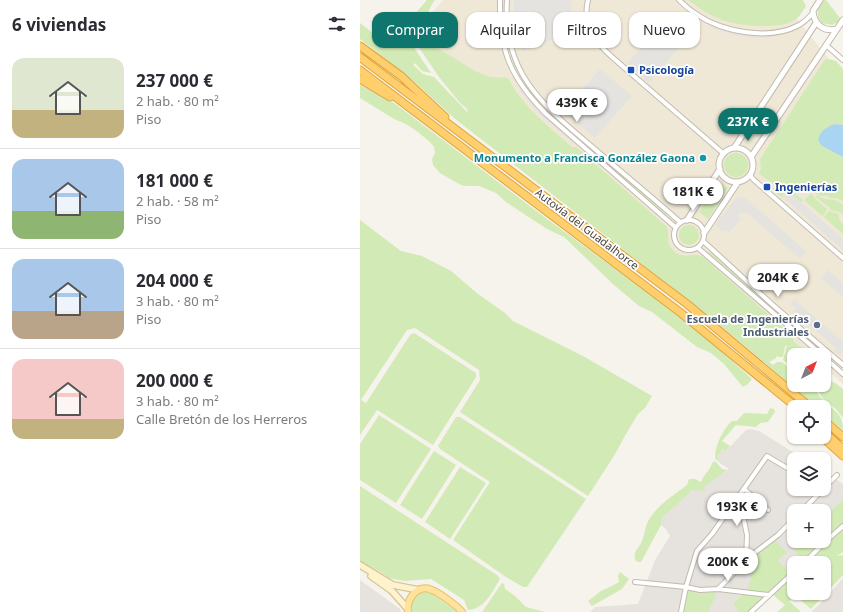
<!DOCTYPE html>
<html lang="es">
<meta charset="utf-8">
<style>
:root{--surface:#fff;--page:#f2f2f3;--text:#2b2b33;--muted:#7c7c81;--line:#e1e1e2;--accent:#0f766e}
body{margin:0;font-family:"Noto Sans",sans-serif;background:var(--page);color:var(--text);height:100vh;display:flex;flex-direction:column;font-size:15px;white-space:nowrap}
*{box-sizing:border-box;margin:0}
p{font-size:13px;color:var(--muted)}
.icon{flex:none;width:22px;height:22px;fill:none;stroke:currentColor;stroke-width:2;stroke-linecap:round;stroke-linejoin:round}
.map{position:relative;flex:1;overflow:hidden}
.side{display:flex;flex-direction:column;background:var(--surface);width:360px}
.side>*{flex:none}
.top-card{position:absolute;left:12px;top:12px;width:380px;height:36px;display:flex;gap:8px}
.needle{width:26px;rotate:42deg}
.buttons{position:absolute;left:427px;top:348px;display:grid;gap:8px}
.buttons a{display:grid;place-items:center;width:44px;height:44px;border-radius:8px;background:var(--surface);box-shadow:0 1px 3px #0004;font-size:20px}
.price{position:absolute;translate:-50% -34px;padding:0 9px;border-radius:14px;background:#fff;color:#222;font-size:13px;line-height:26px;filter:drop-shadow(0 1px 2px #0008)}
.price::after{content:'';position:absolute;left:50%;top:24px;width:12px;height:9px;margin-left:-6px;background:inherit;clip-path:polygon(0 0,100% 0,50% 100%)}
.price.on{background:var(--accent);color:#fff}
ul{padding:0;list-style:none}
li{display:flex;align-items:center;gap:12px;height:100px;padding:0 12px}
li+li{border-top:1px solid var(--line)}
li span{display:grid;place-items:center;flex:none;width:112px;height:80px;border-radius:12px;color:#555}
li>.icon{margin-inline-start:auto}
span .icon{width:48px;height:48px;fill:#fffc;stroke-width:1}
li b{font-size:17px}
h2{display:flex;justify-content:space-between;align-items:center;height:48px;padding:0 12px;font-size:17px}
.pill{padding:0 14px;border-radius:12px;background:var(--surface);box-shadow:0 1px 3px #0004;font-size:14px;line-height:36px}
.pill.on{background:var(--accent);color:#fff}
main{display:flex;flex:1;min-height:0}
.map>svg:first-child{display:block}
</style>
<main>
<section class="side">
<h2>6 viviendas<svg class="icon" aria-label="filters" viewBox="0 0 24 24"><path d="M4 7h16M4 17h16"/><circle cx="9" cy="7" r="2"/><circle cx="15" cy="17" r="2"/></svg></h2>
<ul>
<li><span style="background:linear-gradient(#dfe7d0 65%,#c2b280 0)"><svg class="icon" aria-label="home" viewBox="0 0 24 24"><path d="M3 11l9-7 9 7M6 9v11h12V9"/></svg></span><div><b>237 000 €</b><p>2 hab. · 80 m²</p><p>Piso</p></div></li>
<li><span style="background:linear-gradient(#a9c7e8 65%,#8fb573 0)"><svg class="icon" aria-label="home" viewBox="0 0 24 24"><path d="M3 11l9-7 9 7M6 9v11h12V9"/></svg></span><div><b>181 000 €</b><p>2 hab. · 58 m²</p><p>Piso</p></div></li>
<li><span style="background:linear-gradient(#a9c7e8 65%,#b9a48a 0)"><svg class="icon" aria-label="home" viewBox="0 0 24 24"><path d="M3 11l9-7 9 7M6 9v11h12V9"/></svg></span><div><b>204 000 €</b><p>3 hab. · 80 m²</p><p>Piso</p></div></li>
<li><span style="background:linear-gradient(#f6c9c9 75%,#c2b280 0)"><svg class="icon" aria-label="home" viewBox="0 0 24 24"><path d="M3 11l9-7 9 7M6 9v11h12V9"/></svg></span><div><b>200 000 €</b><p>3 hab. · 80 m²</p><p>Calle Bretón de los Herreros</p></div></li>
</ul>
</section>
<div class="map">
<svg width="483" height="612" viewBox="0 0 483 612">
<rect width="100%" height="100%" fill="#f6f3ec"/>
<!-- industrial -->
<path fill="#e6e2dd" d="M390 429 399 431 444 459H434V489H464V471L483 484V522L464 540V511H434V541H462L439 563H434V568L429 572 418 560 373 603 378 612H230L235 607 278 604 295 560 310 536 307 531V530L301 525 302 522 301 519 333 490H344L342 488 349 482 369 469 361 464 357 456 363 449 366 451 385 431Z
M483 578V612H451L462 602Z
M0 580 40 609 41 612H0Z"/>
<!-- education -->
<path fill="#efe8d6" d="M83 0H438L444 9 437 19 469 59 476 61 483 69V384L464 367V355H450L433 341 420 350 108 114 107 109 61 26Z"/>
<!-- green -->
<path fill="#d2eab5" d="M67 0H75C64 14 66 28 71 44L115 71 130 77 148 78C163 107 188 126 212 147H216L306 226C310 231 307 238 309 244 318 263 332 251 343 257L434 337 433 341 450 355H434V368L423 360 427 345 425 346 423 357H418L414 352 417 356 416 358 409 362 413 365 417 362H422L434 372V385H453C456 390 458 395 462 399 472 411 483 411 483 430L464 414V407H456L385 346 336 306 117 136 94 118 57 84 0 39V23L32 48 42 44H49L55 42V49L71 73 62 71 55 63 53 65 63 74 74 77 108 113 107 109 100 103 79 77 60 49 57 40 60 29 58 22 53 16Z
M328 0H443L446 6C443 10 441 15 437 18 424 31 376 26 360 19 348 15 338 7 328 0Z
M464 0H466L480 18 478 22 472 25 462 23 458 17V10Z
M467 59 476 61 483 69V125L474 124 462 146 483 157V202L479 199 470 198 467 196H461L450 191H443L437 187H431L425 183 418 182 414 184 399 174 401 169 400 159 464 61Z
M0 85 34 103 179 213 296 299 343 335 392 379 388 384 383 387 364 364 351 353 337 347 292 312 279 306 254 285 204 237 187 229 167 216 146 202 136 193 119 186H105L101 185 80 173 73 165 72 159 75 153 74 147 71 143 58 132 46 124 34 119 0 98Z
M225 143 307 214 305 216 223 144Z
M364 165a12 12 0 1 1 24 0a12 12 0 1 1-24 0Z
M358 182 368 188 348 219 339 212Z
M418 184 425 185 443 200 441 202 427 190 421 197 413 190 415 186Z
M451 193C455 199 462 205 467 209L464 215 462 216 444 200Z
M456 195C467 202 475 197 483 205V214L479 212 471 210 469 207 456 197Z
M469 211 478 214 480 221 483 224V234L464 217Z
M0 220 41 251 62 256 91 271 118 294 145 313 153 321 223 356 292 396 285 408 278 414 266 434 254 456 228 496 100 412 120 380 119 370 55 328 47 330 1 400 6 403 50 335 54 333 116 373V377L73 445 17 410 0 435Z
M319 235a10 10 0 1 1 20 0a10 10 0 1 1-20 0Z
M350 252 434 325 433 327 348 253Z
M464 378 475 383 483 389V418L476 409 469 404 463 399 455 385H464Z
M410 408 414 409 415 412 408 422 400 423 396 427 376 425 362 441 370 446 366 451 363 449 357 456 361 464 355 458C355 445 363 429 372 421H377L384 413 407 414Z
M19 415 71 449 36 503 0 480V444Z
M96 417H100L226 499 167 587H163L146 577 93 540 130 482 80 449 78 446Z
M74 451 96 465 62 519 40 505Z
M355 461 362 469 367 470 343 488 345 491 333 490 301 519 302 522 301 525 281 562H278L275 560C273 550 279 549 282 541 285 533 285 525 290 518 299 504 315 494 327 485L329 479H335L341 482C344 474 350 471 352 463Z
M100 467 126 483 90 539 65 522Z
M0 486 137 575 140 579C132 592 125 609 108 610L104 600 71 579 44 581 29 578 21 572 0 562Z
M483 500V525L445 561 432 548 440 541H464V517Z
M483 527V552L477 556 483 555V575L451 609 436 596 429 601 441 612H417L425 605 412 594 434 574V593H464V563H446Z
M414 540 427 552 418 560 429 572 416 587 410 591 389 612H378L373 603 387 590 391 579 389 561Z
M260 572 269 579 262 589 232 606 228 601 241 591 252 586 259 582 258 576Z
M142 583 144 584 145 589 155 596 166 607 185 612H122Z
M327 590 355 591 356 595 348 612H323Z
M66 591 71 593 98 612H52C49 601 55 593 66 591Z"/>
<!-- parking -->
<path fill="#e5e3e0" d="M154 0H211V20L213 32 162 51 159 40 155 14 154 12Z
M308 18 328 37 289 83 267 64Z
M351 24 374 33 393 35 413 34V37L393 38 374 35 350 27Z
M240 69 272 96 235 138 203 111Z
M161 89 178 110 217 144H213L177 112 159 90Z
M427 190 483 239V250L422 196Z
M384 197 446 251 440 259 387 213 385 214 381 212 378 216 381 219 369 233 366 230 364 232 355 225 376 198Z
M468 270 483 283V297L461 278Z
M434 299 482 341 483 340V351L480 355 474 350 476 348 433 311 435 308 430 304Z"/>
<!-- water -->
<path fill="#a9d4f2" d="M474 124 483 125V157L462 146 458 140C461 130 466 128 474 124Z"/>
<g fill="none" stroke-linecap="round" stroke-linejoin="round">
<!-- minor casing -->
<g stroke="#c2bbae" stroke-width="6">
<path id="minor" d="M140 0C139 50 150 77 185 113L315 227
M147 0C142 76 186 107 237 151 265 175 293 198 320 222
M228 0C222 24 235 42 252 57L364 154
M319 0C324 5 330 10 336 14 362 32 410 41 439 25 445 22 449 17 453 13
M466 45 483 60
M390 175 394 180 483 258
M314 235a15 15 0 1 1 30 0a15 15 0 1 1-30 0Z
M343 241 414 306 483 365
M338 248 462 355
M464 357 483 374
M464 488 477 475
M384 489 408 510
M380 495V501L387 535 386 560
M442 511 463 489
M444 563 466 541 483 526
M275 582 326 587 340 590 358 589 409 595
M358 589 393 554 418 535 434 519
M321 612 326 587 337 551 352 534 407 456 434 472
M391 612 434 572"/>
</g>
<!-- tertiary casing -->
<g stroke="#c2bbae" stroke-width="7">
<path id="tertiary" d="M460 0 453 11C454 25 464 32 477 29
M374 148 456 23
M359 165a17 17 0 1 1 34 0a17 17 0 1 1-34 0Z
M391 157 483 20
M327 220 360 169
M344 233 378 182"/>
</g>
<!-- secondary casing -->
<g stroke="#d6c79b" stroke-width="8">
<path id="secondary" d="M0 565 33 585 59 590
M11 576 32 591 47 608"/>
</g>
<!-- primary casing -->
<g stroke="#e6c16a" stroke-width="8">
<path id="primary" d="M48 612C46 599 58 583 72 590 78 592 99 607 102 612"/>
</g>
<!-- motorway casing -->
<g stroke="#e0a43c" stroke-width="9">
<path id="motorway" d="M0 46 41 76 85 117
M0 57 327 304 450 407
M0 70 321 313 436 407
M0 79 30 97
M464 420 483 437
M464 432 483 449
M462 437 483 456"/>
</g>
<!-- minor -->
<use href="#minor" stroke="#fff" stroke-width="4"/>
<!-- tertiary -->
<use href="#tertiary" stroke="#fff" stroke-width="5"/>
<!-- secondary -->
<use href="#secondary" stroke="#fff3cd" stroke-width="5.5"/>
<!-- primary -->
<use href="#primary" stroke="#ffe39c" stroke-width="6"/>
<!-- motorway -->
<use href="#motorway" stroke="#ffcf6e" stroke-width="7"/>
</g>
<!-- markers -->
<g fill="#1a4fb4" stroke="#fff" stroke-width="1.5">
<rect x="267" y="66" width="8" height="8" rx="2"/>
<rect x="403" y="183" width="8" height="8" rx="2"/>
</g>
<circle fill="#0f9aa8" stroke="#fff" stroke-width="1.5" cx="343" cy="158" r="4"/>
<circle fill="#5c6f8a" stroke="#fff" stroke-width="1.5" cx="457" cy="325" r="4"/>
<g text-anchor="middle" stroke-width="3.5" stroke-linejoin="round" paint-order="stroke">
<!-- transit labels -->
<g font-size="11" font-weight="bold" fill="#164399" stroke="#fff" text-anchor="start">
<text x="279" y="74">Psicología</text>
<text x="415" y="191">Ingenierías</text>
</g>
<!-- culture labels -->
<g font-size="11" font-weight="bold" fill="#0d838f" stroke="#fff" text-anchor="end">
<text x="335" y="162">Monumento a Francisca González Gaona</text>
</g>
<!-- street labels -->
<g font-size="11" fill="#4b4439" stroke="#fff">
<text transform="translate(227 229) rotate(37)" y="4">Autovía del Guadalhorce</text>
</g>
<!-- service labels -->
<g font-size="11" font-weight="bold" fill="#4e5e75" stroke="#fff" text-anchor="end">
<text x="449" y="323">Escuela de Ingenierías<tspan x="449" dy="13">Industriales</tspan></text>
</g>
</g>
</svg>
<div class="buttons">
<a><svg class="needle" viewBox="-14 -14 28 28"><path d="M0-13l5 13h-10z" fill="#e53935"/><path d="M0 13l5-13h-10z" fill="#7c7c81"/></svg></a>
<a><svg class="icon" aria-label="locate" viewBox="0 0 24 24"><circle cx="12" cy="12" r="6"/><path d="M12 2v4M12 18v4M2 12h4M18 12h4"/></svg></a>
<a><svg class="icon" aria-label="layers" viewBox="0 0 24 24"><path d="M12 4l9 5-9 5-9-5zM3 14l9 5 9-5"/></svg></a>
<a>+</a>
<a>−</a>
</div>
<b class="price" style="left:217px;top:123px">439K €</b>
<b class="price on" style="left:388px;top:142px">237K €</b>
<b class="price" style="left:333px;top:212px">181K €</b>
<b class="price" style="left:418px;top:298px">204K €</b>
<b class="price" style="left:377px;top:527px">193K €</b>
<b class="price" style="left:368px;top:582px">200K €</b>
<div class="top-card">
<a class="pill on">Comprar</a>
<a class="pill">Alquilar</a>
<a class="pill">Filtros</a>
<a class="pill">Nuevo</a>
</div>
</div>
</main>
